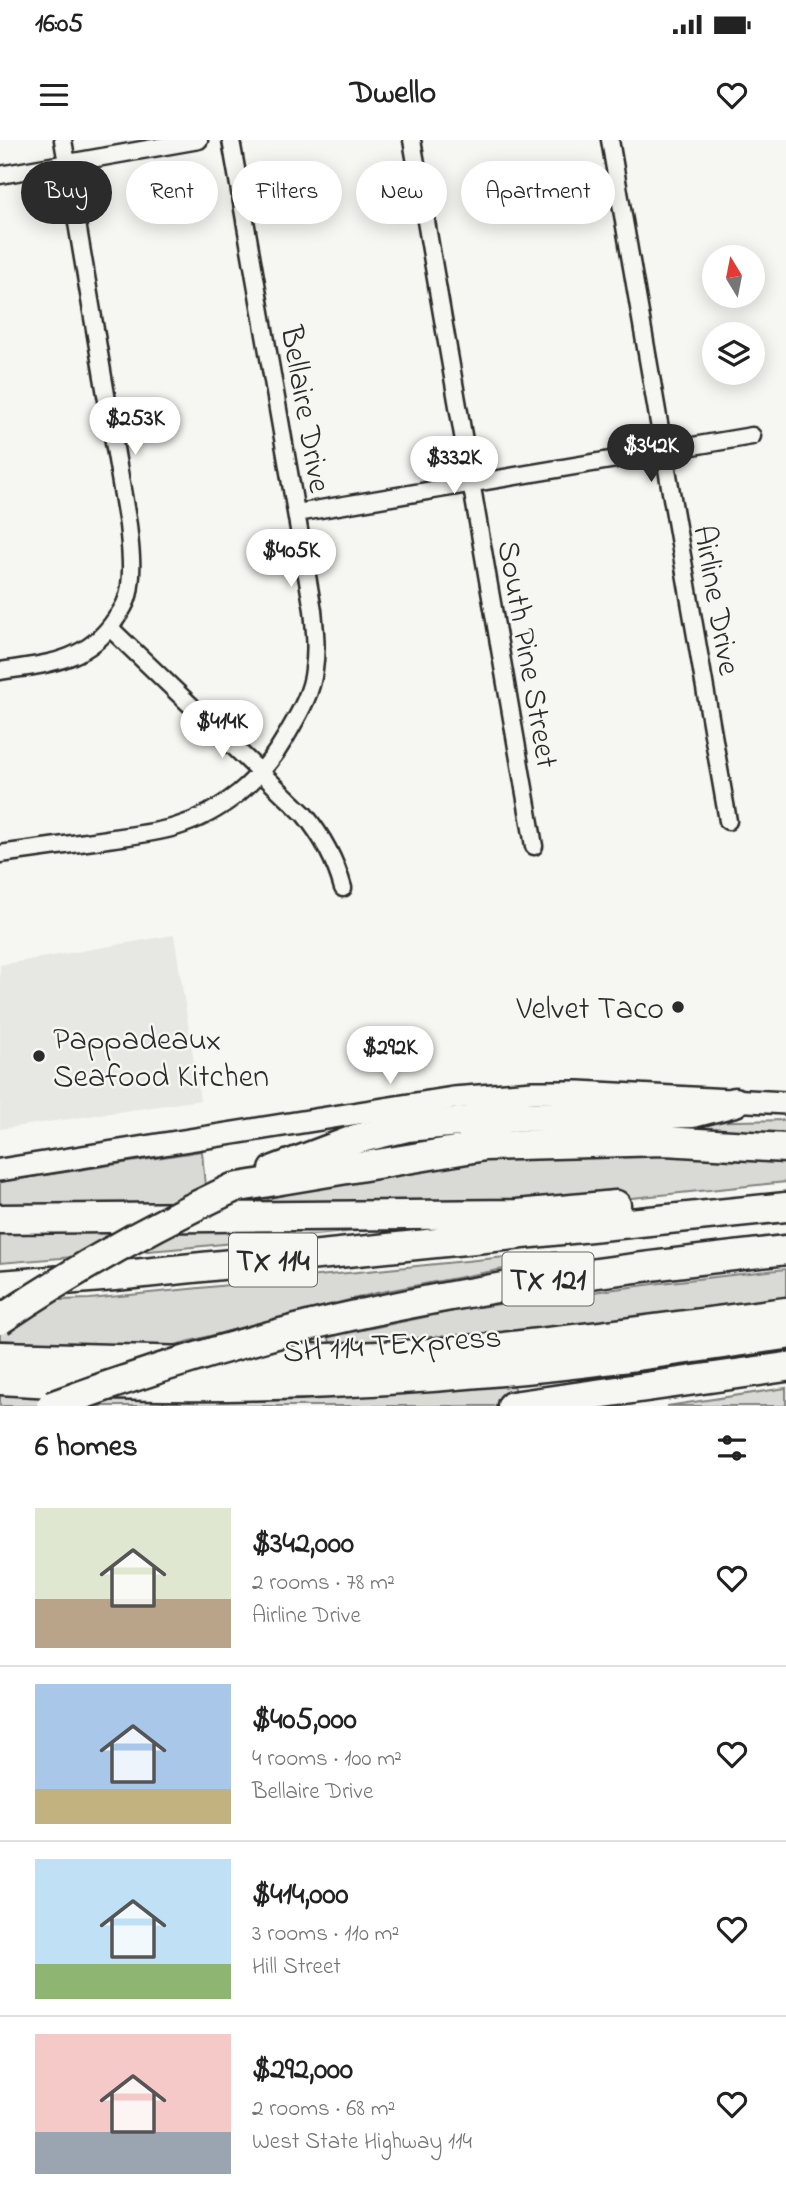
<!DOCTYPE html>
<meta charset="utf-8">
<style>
:root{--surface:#fff;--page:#f6f6f6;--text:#222;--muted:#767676;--line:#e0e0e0;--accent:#2b2b2b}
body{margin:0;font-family:"Indie Flower",sans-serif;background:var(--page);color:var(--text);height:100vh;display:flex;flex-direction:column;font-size:26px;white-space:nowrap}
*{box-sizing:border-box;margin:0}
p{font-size:23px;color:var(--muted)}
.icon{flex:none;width:38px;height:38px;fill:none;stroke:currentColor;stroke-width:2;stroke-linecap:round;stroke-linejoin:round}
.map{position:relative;height:1266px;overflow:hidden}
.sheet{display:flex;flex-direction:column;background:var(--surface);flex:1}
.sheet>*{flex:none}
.guide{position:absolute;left:21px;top:21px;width:746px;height:63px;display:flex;gap:14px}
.needle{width:46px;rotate:350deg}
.buttons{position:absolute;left:702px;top:105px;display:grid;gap:14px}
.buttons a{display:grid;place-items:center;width:63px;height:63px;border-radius:50%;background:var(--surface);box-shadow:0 4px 18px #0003;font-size:35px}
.price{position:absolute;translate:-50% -60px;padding:0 16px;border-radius:24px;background:#fff;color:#222;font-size:23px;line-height:46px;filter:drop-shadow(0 2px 4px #0008)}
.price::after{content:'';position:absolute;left:50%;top:42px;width:21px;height:16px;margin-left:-10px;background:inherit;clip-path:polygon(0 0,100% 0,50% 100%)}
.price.active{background:var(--accent);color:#fff}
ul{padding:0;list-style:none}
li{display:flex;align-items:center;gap:21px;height:175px;padding:0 35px}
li+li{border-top:2px solid var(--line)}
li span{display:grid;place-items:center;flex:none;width:196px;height:140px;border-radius:0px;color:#555}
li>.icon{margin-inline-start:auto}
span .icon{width:84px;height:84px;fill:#fffc;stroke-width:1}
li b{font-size:30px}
h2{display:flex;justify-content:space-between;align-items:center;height:84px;padding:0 35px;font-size:30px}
.pill{padding:0 24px;border-radius:32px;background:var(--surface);box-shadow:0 4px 18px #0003;font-size:24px;line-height:63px}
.pill.active{background:var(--accent);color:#fff}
.status{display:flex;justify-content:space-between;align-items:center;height:49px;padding:0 35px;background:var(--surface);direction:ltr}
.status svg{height:19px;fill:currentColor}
header{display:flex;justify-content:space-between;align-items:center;height:91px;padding:0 35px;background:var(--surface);font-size:32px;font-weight:700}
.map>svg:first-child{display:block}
</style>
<div class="status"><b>16:05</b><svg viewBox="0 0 49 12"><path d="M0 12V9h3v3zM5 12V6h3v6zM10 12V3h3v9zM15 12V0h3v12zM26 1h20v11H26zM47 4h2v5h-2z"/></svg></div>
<header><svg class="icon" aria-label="menu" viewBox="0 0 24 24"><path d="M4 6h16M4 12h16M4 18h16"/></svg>Dwello<svg class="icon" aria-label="heart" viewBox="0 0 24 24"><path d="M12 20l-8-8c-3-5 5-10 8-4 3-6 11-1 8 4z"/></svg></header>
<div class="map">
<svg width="786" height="1266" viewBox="0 0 786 1266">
<rect width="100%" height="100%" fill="#f6f6f2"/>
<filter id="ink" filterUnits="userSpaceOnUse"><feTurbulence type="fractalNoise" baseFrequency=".0143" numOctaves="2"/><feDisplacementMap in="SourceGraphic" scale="14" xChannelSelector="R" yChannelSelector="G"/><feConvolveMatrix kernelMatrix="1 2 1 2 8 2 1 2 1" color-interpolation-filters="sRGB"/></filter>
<g filter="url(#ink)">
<!-- built -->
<path fill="#e7e7e3" d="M174 795 200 960 0 989V825Z"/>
<!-- green -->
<path fill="#d9d9d5" stroke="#828280" stroke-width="2" d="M786 980V998L555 991 554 985Z
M202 1011 207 1071H0V1042Z
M786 1014V1042L593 1062 270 1065 267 1059 335 1040 478 1015Z
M0 1087H398L172 1109 0 1123Z
M556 1112 557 1119 376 1153 163 1208 0 1200V1162L90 1159Z
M786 1129V1159L574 1186 432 1200 330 1204 329 1197 463 1169 661 1143Z
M513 1245 519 1266H0V1252L213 1260Z
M786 1248V1266H667Z"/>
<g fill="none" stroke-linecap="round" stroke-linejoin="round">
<!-- minor casing -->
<g stroke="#2b2b2b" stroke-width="21">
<path id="minor" d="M412 0 534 706
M610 0 728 681
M0 35 199 0
M297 373 752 296
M110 488 304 674C323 697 335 719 343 748
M0 531C46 524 87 522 115 480 123 469 129 459 130 445 133 426 130 405 128 385L63 0
M0 714C34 709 67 705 101 700 125 696 151 694 175 687 222 673 261 640 285 598 297 577 312 554 314 529 317 510 315 490 313 470L231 0"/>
</g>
<!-- secondary casing -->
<g stroke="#2b2b2b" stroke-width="26">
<path id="secondary" d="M0 1030 453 958 533 952H579L786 963"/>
</g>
<!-- motorway casing -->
<g stroke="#2b2b2b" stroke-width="33">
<path id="motorway" d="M274 1030 356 999 407 987 510 977 693 973 735 962
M233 1048 485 1006 664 1001 786 1008
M0 1079 517 1074 616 1065
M0 1145 115 1136 786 1067
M312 1185C470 1147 625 1128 786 1110
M0 1216 230 1222 404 1215 504 1207 601 1196 786 1172
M0 1240C168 1251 335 1247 502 1231 597 1223 692 1208 786 1195
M512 1266 786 1227"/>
</g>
<!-- minor -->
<use href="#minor" stroke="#f6f6f2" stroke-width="16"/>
<!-- secondary -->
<use href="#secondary" stroke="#f6f6f2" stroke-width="21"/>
<!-- motorway -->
<use href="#motorway" stroke="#f6f6f2" stroke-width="28"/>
<!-- motorway-bridge casing -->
<g stroke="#2b2b2b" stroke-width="33" stroke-linecap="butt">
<path id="motorway-bridge" d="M0 1180C74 1130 152 1086 233 1048
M51 1266C137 1234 223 1207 312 1185"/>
</g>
<!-- motorway-bridge -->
<use href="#motorway-bridge" stroke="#f6f6f2" stroke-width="28"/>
</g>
</g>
<!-- markers -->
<g fill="#2b2b2b" stroke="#f6f6f2" stroke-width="2.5">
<circle cx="678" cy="867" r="7"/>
<circle cx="39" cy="916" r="7"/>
</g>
<g text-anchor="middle" stroke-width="5" stroke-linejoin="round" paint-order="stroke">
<!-- shield labels -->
<g fill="#f6f6f2" stroke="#686867" stroke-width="2">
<rect x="229" y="1093.5" width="88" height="53" rx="5"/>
<rect x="502.5" y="1112.5" width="91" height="53" rx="5"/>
</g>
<g font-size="30" font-weight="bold" fill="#2b2b2b">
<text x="273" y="1130">TX 114</text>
<text x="548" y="1149">TX 121</text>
</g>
<!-- street labels -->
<g font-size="32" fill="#2b2b2b" stroke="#f6f6f2">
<text transform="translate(307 269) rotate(80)" y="11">Bellaire Drive</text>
<text transform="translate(718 460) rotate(80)" y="11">Airline Drive</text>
<text transform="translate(529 514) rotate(80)" y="11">South Pine Street</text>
<text transform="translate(392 1203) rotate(-4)" y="11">SH 114 TEXpress</text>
</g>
<!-- poi labels -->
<g font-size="32" fill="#2b2b2b" stroke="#f6f6f2" text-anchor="end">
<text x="664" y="878">Velvet Taco</text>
<text x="53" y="909" text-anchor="start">Pappadeaux<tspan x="53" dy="37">Seafood Kitchen</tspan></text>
</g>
</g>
</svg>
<div class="buttons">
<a><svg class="needle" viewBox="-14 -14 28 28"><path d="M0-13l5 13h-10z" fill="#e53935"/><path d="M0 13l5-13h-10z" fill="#767676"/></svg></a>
<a><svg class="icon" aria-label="layers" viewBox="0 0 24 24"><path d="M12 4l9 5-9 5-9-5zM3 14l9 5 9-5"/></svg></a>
</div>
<b class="price" style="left:135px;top:317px">$253K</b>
<b class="price active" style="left:651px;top:344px">$342K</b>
<b class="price" style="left:454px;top:356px">$332K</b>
<b class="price" style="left:291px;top:449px">$405K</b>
<b class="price" style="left:222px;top:620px">$414K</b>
<b class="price" style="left:390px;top:946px">$292K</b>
<div class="guide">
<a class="pill active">Buy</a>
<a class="pill">Rent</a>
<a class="pill">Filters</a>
<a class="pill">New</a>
<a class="pill">Apartment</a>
</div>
</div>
<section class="sheet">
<h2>6 homes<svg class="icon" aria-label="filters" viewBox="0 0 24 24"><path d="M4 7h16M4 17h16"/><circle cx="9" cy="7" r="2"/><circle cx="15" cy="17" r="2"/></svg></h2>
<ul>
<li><span style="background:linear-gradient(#dfe7d0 65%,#b9a48a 0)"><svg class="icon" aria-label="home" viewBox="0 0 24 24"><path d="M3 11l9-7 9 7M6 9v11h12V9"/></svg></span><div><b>$342,000</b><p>2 rooms · 78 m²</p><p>Airline Drive</p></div><svg class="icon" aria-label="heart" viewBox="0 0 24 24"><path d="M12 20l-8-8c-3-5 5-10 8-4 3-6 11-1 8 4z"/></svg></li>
<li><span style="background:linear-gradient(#a9c7e8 75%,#c2b280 0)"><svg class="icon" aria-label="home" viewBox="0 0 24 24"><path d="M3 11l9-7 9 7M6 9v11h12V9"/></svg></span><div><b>$405,000</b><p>4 rooms · 100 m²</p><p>Bellaire Drive</p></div><svg class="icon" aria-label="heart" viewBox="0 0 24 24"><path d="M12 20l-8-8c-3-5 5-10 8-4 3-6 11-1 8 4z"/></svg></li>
<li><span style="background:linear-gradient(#bfe0f5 75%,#8fb573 0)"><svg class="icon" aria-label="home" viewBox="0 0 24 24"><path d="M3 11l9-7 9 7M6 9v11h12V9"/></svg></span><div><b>$414,000</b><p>3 rooms · 110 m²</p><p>Hill Street</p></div><svg class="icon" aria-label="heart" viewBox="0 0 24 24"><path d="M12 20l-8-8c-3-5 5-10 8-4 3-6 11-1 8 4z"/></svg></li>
<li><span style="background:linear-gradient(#f6c9c9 70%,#9aa5b1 0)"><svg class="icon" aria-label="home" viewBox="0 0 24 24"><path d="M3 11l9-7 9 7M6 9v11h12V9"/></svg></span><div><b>$292,000</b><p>2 rooms · 68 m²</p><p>West State Highway 114</p></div><svg class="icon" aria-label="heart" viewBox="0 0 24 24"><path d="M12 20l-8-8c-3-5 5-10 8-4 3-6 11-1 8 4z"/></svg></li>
</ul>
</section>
